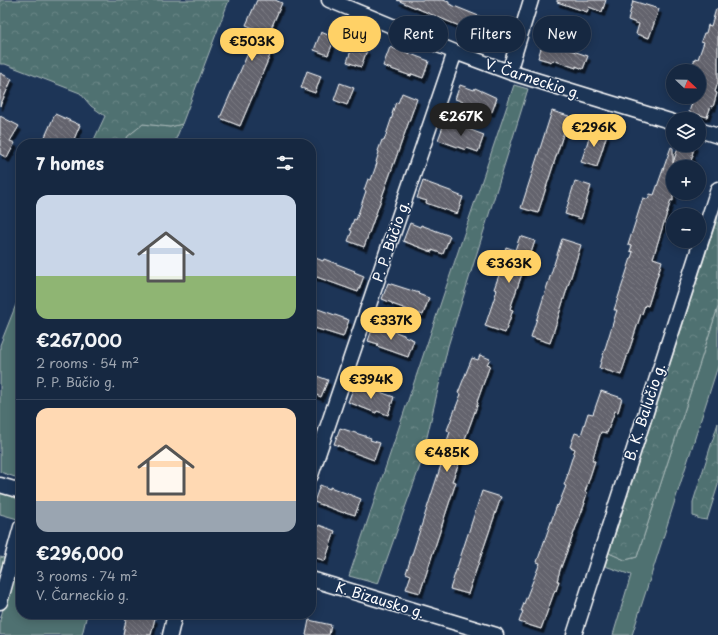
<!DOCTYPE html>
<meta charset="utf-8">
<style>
:root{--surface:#162841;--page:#23344c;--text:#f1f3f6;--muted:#9ea6b1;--line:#35445a;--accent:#ffd166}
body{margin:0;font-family:"Playpen Sans",sans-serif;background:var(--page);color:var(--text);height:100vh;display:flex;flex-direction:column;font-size:15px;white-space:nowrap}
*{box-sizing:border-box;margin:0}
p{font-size:13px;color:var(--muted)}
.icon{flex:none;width:22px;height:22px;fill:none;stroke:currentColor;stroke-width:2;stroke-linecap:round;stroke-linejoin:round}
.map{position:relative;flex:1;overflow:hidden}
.drawer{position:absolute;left:16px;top:139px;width:300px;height:480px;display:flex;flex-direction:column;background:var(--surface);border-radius:16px;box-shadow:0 2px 10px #0003,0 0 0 1px var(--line)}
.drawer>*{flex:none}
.hud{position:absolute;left:328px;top:16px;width:330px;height:36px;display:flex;gap:8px}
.needle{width:26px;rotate:112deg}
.buttons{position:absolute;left:666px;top:64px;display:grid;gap:8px}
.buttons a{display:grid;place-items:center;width:40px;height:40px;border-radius:50%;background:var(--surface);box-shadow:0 2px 10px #0003,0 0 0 1px var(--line);font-size:20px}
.price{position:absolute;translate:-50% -34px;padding:0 9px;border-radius:14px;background:var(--accent);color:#111;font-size:13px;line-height:26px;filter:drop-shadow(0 1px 2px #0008)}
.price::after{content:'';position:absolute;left:50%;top:24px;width:12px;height:9px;margin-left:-6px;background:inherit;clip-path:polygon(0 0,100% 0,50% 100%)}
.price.on{background:#222;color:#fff}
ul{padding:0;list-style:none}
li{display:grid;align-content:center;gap:8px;height:212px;padding:0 20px}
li+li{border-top:1px solid var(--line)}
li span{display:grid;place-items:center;height:124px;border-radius:12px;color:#555}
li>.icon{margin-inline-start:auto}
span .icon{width:72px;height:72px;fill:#fffc;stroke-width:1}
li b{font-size:17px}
h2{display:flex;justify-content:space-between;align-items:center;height:48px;padding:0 20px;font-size:17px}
.tag{padding:0 14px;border-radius:18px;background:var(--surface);box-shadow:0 2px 10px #0003,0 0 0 1px var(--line);font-size:14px;line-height:36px}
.tag.on{background:var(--accent);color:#111}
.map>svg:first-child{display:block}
</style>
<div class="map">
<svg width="718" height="635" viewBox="0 0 718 635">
<defs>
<pattern id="forest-crowns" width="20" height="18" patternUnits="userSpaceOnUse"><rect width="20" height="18" fill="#507171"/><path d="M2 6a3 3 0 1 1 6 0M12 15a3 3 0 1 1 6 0" fill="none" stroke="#6a8686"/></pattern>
<pattern id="building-back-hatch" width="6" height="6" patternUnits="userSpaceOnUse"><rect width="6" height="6" fill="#63636d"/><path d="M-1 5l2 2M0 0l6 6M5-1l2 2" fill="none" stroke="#7a7a83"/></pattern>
<filter id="shadow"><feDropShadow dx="2.5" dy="4.5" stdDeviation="0" flood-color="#0009"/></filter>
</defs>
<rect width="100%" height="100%" fill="#1d3557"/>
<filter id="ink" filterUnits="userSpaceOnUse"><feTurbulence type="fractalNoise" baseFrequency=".025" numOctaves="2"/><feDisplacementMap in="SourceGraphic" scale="8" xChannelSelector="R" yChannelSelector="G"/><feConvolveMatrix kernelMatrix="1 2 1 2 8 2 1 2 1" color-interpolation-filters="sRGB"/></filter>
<g filter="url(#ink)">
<!-- green -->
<path fill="#507171" stroke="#a8b8b8" d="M143 124 170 127 182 124 174 144H123L128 136Z
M21 292V479L0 472V345Z
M718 307V366L632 635H613L631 575 605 566 609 553 625 560 637 557Z
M0 491 21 497V520L0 514Z
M21 545V614H87L82 635H0V620L5 602 0 601V557L17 561Z"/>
<!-- forest -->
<path fill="url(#forest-crowns)" stroke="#a8b8b8" d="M0 0H229L182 124 170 127 143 124 128 136 123 144H92L105 116 91 106 80 93 5 64H0Z
M514 85 528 89 448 346 421 463 378 584 349 576Z
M718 216V307L637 557 625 560 609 553Z
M718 423V485L707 520 700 519 693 516V502Z"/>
<!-- building -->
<path fill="url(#building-back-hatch)" stroke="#fff" filter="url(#shadow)" d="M257 0H275L282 3 262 49 271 53 240 126 220 118 258 30 246 25Z
M397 0H443L449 2V4L501 25 495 41Z
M557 0H606L602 12 589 7 587 12 557 2Z
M633 1 659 9 649 38 636 34 639 24 628 20Z
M716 9H718V82L715 92 717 93 713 107 711 106 707 117 689 112 694 97H699V71H691L695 58 698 59 704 42 701 41 704 33H706L708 25 711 26Z
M321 32 335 38 328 55 314 50Z
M543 42 563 49 564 48 588 56 583 69 576 66V68L553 60 552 62 538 58Z
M353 45 367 50 361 67 347 62Z
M390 47 400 51V50L429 61 423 78 412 74 411 76 383 66Z
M307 71 321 76 315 93 301 88Z
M0 73 12 79 0 106Z
M340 83 354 88 347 105 334 100Z
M460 85 474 90 475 88 497 98 492 112 455 99Z
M402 93 417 99 364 247 348 241 352 231 350 230 354 219 356 220 366 191 364 190 368 179 371 180 377 163 376 162 379 152 378 151 382 140 384 141 393 114H392L396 102 398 103Z
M552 111 569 116 538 213 521 208Z
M55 114 80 125 72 144H55L44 139Z
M0 116 19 126 10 141 15 143 7 158 0 154Z
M445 121 455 125V124L484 135 478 152 467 148 466 150 438 140Z
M592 129 607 134 597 167 581 162Z
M679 145H695L692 155H693L690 164H689L688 167H673V201L671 200 653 258 662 261 648 306 645 305 642 314H641L621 375 599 368 617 310H614L633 252 630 251 632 246 628 245 643 198 648 199 650 194 654 195 671 147 673 148V163Z
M423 181 453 192V193L463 197 457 214 426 203 427 201 417 198Z
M575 181 591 186 581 219 565 214Z
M410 223 420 227 421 225 450 236 443 254 432 250V252L403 241Z
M520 236 535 241 525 271H523L510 309 513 310 505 333 485 326 497 290 494 289 503 264 501 263 506 247 515 250Z
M562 239 581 245 550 343 531 337Z
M313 257 323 261 324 259 355 271 354 272 364 276 358 292 311 275V262Z
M388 283 419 293 418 294 429 298 423 315 392 304V303L382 299Z
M311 308 317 310 318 309 349 320 343 337 311 327Z
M374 324 404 335V336L414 340 408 357 377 346 378 344 368 341Z
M480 355 490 359 487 364 490 365 477 402 478 403 465 439 467 440 461 453 463 454 452 481 456 482 420 593 406 589 411 575 406 573 442 462 440 461 450 432 447 430 461 394 458 393 472 358 478 360Z
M311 374 328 380 321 397 311 393Z
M355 384 365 388 366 387 394 397 388 415 377 411 376 413 348 402Z
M601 391 622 398 618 412 615 411 607 433 601 432 592 461H595L585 492 587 493 584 503H585L560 570 557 581H559L556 591 555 590 541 629 519 622 523 611H521L540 563 537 562 557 505 558 506 566 486 564 485 568 474H567L575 449 570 447 575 433 581 435 588 413 593 414Z
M340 428 371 438 370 440 380 443 374 460 344 449V448L334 444Z
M320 485 330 489V487L361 499 355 515 345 512 344 513 314 502Z
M482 491 501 497 468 594 450 589Z
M319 525 335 531 325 561 311 556V542Z
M127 614H134L155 618 151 635H123Z
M309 620 331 625 329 635H306Z"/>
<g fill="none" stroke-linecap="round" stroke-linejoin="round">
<!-- minor casing -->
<g stroke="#fff" stroke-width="17">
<path id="minor" d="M329 0 455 52 509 72 673 122
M509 72 531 0
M699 130 718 136
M311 475 455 52
M0 485 21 491
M311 579 496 635
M0 602 21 527
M170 635 175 614
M574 635 718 189"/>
</g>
<!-- minor -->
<use href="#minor" stroke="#1d3557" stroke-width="14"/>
</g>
</g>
<g text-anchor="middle" stroke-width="3" stroke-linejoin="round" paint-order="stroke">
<!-- street labels -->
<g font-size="14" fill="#fff" stroke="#1d3557">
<text transform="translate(533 79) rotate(18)" y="5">V. Čarneckio g.</text>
<text transform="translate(391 241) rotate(-71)" y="5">P. P. Būčio g.</text>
<text transform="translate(645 412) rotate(-72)" y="5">B. K. Balučio g.</text>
<text transform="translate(380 600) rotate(17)" y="5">K. Bizausko g.</text>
</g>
</g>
</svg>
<div class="buttons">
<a><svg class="needle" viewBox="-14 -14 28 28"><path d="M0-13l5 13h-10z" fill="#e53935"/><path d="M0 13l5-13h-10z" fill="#9ea6b1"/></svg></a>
<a><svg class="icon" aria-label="layers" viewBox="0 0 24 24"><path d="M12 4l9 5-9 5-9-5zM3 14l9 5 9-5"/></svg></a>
<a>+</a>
<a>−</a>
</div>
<b class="price" style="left:252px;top:62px">€503K</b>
<b class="price on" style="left:461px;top:137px">€267K</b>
<b class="price" style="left:594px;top:148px">€296K</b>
<b class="price" style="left:509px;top:284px">€363K</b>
<b class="price" style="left:391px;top:341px">€337K</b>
<b class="price" style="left:371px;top:400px">€394K</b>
<b class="price" style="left:447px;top:473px">€485K</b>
<div class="hud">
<a class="tag on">Buy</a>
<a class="tag">Rent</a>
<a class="tag">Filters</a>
<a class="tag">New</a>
</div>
<section class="drawer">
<h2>7 homes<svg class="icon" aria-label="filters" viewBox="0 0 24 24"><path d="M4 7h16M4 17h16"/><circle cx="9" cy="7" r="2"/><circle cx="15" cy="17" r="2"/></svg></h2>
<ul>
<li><span style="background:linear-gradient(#c9d6e8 65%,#8fb573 0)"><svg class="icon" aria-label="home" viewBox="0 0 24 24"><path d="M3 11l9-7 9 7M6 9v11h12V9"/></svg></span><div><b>€267,000</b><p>2 rooms · 54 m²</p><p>P. P. Būčio g.</p></div></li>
<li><span style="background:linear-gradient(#ffd9b3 75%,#9aa5b1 0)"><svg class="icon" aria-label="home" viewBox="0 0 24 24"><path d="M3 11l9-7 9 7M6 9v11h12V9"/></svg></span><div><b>€296,000</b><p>3 rooms · 74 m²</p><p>V. Čarneckio g.</p></div></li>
</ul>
</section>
</div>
